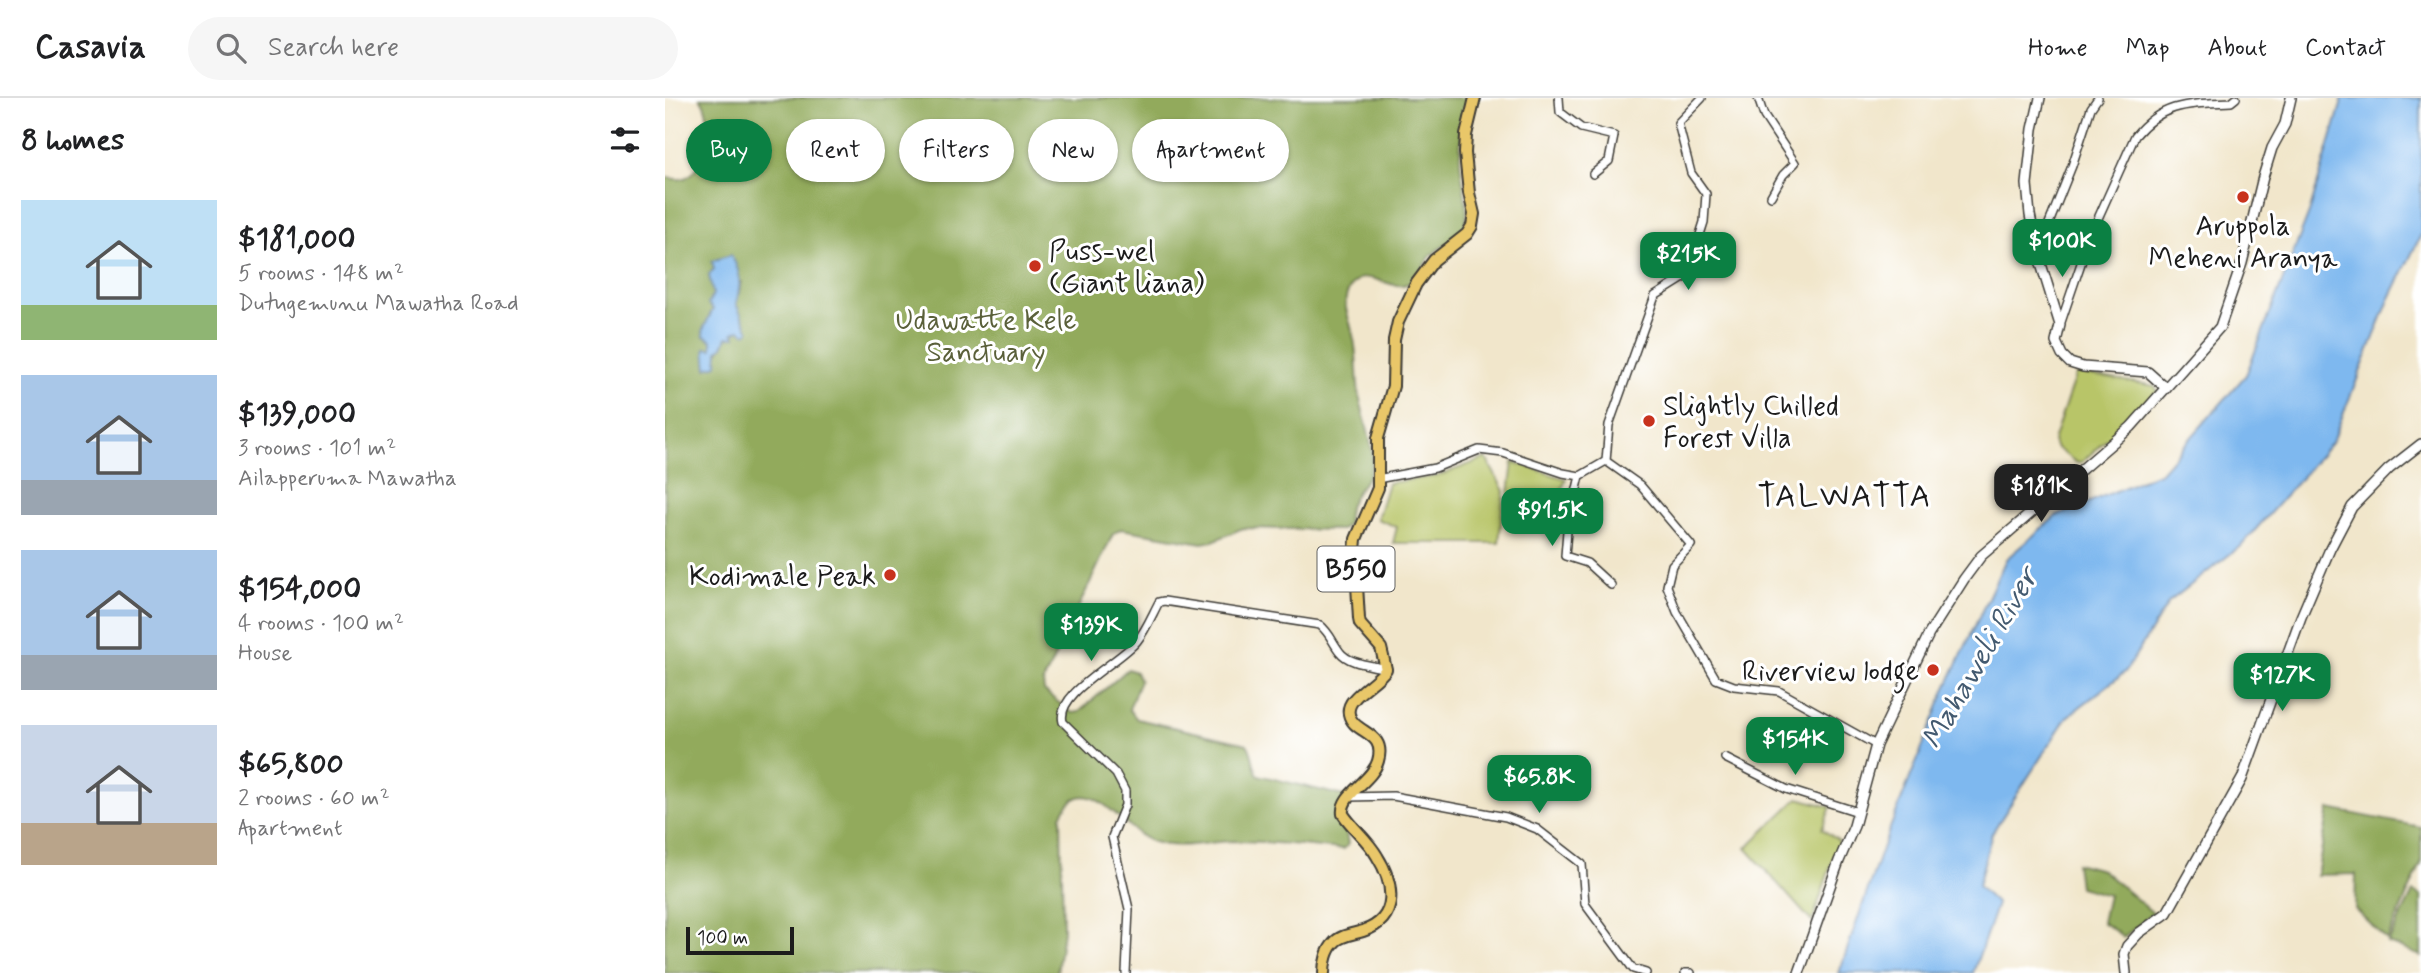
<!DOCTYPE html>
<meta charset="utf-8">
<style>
:root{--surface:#fff;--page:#f6f6f6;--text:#202124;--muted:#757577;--line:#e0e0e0;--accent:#0b8043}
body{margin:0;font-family:Mynerve,sans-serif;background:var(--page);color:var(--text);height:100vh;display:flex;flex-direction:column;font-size:26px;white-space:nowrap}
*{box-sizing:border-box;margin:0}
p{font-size:23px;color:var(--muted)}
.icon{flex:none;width:38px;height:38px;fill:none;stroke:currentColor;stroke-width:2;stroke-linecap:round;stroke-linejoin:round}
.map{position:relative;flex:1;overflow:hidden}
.drawer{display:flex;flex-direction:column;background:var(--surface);width:665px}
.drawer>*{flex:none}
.hud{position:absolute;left:21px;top:21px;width:665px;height:63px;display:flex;gap:14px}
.scale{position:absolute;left:21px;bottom:18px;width:108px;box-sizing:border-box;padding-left:7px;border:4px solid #1c1c1c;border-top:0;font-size:19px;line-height:24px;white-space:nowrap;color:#1c1c1c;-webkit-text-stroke:5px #fff;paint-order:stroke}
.price{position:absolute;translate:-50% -60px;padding:0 16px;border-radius:14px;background:var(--accent);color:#fff;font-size:23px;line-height:46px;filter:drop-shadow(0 2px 4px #0008)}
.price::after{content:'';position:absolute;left:50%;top:42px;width:21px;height:16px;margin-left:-10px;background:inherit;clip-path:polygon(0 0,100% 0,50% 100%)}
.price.active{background:#222;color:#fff}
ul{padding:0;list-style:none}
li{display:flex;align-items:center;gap:21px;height:175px;padding:0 21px}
li span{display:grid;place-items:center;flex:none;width:196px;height:140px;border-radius:0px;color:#555}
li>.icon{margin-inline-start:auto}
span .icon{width:84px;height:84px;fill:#fffc;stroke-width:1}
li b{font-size:30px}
h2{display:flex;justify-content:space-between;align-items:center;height:84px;padding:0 21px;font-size:30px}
.pill{padding:0 24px;border-radius:32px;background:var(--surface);box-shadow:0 2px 5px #0004;font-size:24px;line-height:63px}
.pill.active{background:var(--accent);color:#fff}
header{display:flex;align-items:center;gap:42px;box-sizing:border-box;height:98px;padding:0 35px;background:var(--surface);border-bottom:2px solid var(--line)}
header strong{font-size:33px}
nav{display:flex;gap:38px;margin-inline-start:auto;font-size:24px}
.search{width:490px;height:63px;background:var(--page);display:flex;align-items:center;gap:18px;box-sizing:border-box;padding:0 24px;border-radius:38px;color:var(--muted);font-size:26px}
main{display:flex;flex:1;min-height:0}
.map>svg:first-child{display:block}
</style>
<header>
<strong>Casavia</strong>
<div class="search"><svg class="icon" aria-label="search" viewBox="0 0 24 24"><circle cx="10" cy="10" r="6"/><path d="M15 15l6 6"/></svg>Search here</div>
<nav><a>Home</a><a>Map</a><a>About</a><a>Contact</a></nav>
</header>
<main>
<section class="drawer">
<h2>8 homes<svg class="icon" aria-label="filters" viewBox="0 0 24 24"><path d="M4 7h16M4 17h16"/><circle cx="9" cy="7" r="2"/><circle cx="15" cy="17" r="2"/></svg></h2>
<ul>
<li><span style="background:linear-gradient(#bfe0f5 75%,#8fb573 0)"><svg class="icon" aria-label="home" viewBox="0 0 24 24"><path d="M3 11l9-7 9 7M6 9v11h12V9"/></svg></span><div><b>$181,000</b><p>5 rooms · 148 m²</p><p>Dutugemunu Mawatha Road</p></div></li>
<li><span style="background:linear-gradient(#a9c7e8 75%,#9aa5b1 0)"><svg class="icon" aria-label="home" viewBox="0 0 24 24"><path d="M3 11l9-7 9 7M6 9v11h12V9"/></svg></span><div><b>$139,000</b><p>3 rooms · 101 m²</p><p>Ailapperuma Mawatha</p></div></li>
<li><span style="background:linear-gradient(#a9c7e8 75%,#9aa5b1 0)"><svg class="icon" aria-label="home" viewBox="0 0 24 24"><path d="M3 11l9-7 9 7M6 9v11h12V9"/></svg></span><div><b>$154,000</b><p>4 rooms · 100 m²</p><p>House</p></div></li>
<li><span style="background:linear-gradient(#c9d6e8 70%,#b9a48a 0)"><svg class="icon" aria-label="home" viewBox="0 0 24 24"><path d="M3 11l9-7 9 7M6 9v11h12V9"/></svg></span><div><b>$65,800</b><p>2 rooms · 60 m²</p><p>Apartment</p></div></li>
</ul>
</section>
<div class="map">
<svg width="1756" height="875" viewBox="0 0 1756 875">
<rect width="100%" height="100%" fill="#fff"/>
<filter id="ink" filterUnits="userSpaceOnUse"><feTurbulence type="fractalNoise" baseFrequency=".0143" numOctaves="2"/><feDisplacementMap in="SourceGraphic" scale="14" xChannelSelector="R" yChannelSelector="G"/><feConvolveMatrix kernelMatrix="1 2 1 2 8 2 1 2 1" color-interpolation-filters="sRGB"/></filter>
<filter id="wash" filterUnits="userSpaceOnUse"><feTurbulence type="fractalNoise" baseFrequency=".00686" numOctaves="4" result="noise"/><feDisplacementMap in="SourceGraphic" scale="28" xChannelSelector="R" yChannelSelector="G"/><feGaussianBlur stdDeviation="1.57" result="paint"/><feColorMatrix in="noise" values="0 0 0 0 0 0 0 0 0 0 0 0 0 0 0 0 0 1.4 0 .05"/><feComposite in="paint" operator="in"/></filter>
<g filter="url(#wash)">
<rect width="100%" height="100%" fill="#f1e6cb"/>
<!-- green -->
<path fill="#b8c567" stroke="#6a7042" stroke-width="2" d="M1413 275 1490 288 1493 294 1417 364 1412 365 1390 349 1388 343 1410 278Z
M821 360 839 393 834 445H728L732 429 712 421 723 385 773 378Z
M848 364 901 381 890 408 875 427 847 420 844 396Z
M1133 700 1166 709 1157 731 1174 743 1147 824 1081 750Z"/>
<!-- forest -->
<path fill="#92aa5c" stroke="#57633c" stroke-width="2" fill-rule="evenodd" d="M35 0H805C799 17 795 39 795 58 794 79 810 119 796 136 790 144 777 147 770 154 759 162 755 181 742 186 720 194 697 161 682 196 677 209 686 224 688 237 693 256 691 276 694 296 697 315 705 334 707 353 710 381 694 385 685 406 683 412 683 420 682 427L676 432 578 430 548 443 537 445 456 431 448 436 378 584 379 593 407 615 414 614 463 571 471 574 475 582 464 611 472 621 582 646C589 656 587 666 593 677L683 699 677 710 683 746 679 751C642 748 604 743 567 743 541 744 513 752 488 744 458 734 421 665 396 718L398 833 392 875H0V79C5 80 11 82 16 81 43 77 50 17 35 0ZM49 171 77 184 71 206 75 231 68 235 70 238 62 239 58 248 42 270 41 250 48 252 47 242 39 238 38 232 48 211Z
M1664 711 1756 729V766L1722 842 1690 811 1691 776 1652 777Z
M1411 765 1437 772 1488 815 1459 839 1437 824 1443 797 1414 789Z
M1748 794 1756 798V858L1723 845Z"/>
<!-- water -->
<path fill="#7eb8ef" stroke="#4d6a86" stroke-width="2" d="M1678 0H1756V137L1724 202 1667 344 1578 446 1504 504 1460 574 1402 619 1327 735 1313 788 1332 806 1308 875H1174L1219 745 1281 590 1341 461 1391 418 1496 374 1581 277 1645 112Z
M66 157C77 175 76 186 71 206L84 233 81 236 75 232 68 235 70 239H62L58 248 53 252 52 267 42 270 40 250 47 251V242L39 238 38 232 48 211 43 206 48 196 44 177 49 171 47 163Z"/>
</g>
<g filter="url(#ink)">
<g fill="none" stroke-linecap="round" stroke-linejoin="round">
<!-- minor casing -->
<g stroke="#3c3a36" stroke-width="10">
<path id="minor" d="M894 0 895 14 916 30 949 38 944 63 928 76
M1093 0 1099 18 1130 65 1118 77 1106 98
M1373 153 1407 68 1426 10 1433 0
M1395 227 1426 136 1470 38C1498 4 1525 6 1566 4L1571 0
M941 363 944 327 990 198 1022 178 1039 124 1041 96 1026 75 1013 25 1037 0
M915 378 902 433 900 458 922 465 946 487
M712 381 770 370 814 352 838 355 898 375 915 378 941 363 975 387 1026 447 1007 467 1002 488 1012 514 1051 581 1069 588 1114 593 1211 647
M1060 660 1121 691 1193 714
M684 699 728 698 841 719 872 731 917 766 920 806 968 871 981 875
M461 875 464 811 447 739 460 707V693L451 676 398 624C390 595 454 565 472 543 481 532 487 517 494 504L499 503 655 527C665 535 667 544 675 554 684 566 707 567 721 571
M1020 875H1026"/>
</g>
<!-- tertiary casing -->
<g stroke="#3c3a36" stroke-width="12">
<path id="tertiary" d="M1375 0 1368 31 1362 86 1365 117 1372 153 1395 227 1391 244 1397 257 1405 265 1418 269 1483 274 1501 290
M1134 875 1174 763 1189 728 1211 647 1264 536 1299 481 1316 458 1466 329 1555 229 1577 165 1598 79 1607 50 1620 26 1626 0
M1461 875 1459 856 1462 848 1474 835 1502 815 1577 681 1636 519 1665 451 1687 409 1724 371 1756 346"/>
</g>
<!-- primary casing -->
<g stroke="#3c3a36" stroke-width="14">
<path id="primary" d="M659 875C659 865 662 852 669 845 675 837 689 836 698 833 735 821 729 785 712 758 703 742 688 731 678 716 675 696 707 684 713 663 722 633 688 636 684 616 680 599 713 585 721 571L716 550 695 526 694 521 690 453 691 441 713 390V340L728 288 729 242 733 224 751 186 769 162 802 136 807 128 809 116 804 95 800 55 801 37 810 0"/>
</g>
<!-- minor -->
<use href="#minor" stroke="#fff" stroke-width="7"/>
<!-- tertiary -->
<use href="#tertiary" stroke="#fff" stroke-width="9"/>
<!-- primary -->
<use href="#primary" stroke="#e9c769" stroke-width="10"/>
</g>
</g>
<!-- markers -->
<g fill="#c8321e" stroke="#fff" stroke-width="2.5">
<circle cx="1578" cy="99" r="7"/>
<circle cx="370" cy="168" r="7"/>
<circle cx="984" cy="323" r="7"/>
<circle cx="225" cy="477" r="7"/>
<circle cx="1268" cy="572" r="7"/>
</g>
<g text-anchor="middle" stroke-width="6" stroke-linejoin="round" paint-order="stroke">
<!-- shield labels -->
<rect fill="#fff" stroke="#606060" stroke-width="2" x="652.5" y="448.5" width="77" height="45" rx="5"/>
<g font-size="26" font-weight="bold" fill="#1c1c1c">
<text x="691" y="480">B550</text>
</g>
<!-- poi labels -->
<g font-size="28" fill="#1c1c1c" stroke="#fff" text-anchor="start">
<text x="1578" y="137" text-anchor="middle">Aruppola<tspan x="1578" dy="32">Meheni Aranya</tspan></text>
<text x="384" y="162">Puss-wel<tspan x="384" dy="32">(Giant liana)</tspan></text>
<text x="998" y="317">Slightly Chilled<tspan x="998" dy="32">Forest Villa</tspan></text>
<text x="211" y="487" text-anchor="end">Kodimale Peak</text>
<text x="1254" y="582" text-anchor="end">Riverview lodge</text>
</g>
<!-- park labels -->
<g font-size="28" fill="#5a603a" stroke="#fff">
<text x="321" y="231">Udawatte Kele<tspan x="321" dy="32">Sanctuary</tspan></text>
</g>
<!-- water labels -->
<g font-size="30" font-style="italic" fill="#435a70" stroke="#fff">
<text transform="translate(1314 560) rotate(-60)" y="10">Mahaweli River</text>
</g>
<!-- quarter labels -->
<g font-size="32" letter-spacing="2" fill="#1c1c1c" stroke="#fff">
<text x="1180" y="408">TALWATTA</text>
</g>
</g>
</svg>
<div class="scale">100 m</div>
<b class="price" style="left:1397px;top:181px">$100K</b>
<b class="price" style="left:1023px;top:194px">$215K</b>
<b class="price active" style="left:1376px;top:426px">$181K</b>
<b class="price" style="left:887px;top:450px">$91.5K</b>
<b class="price" style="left:426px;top:565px">$139K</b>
<b class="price" style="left:1617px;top:615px">$127K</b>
<b class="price" style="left:1130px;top:679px">$154K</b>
<b class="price" style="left:874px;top:717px">$65.8K</b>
<div class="hud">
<a class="pill active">Buy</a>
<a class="pill">Rent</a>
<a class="pill">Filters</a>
<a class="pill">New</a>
<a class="pill">Apartment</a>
</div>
</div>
</main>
